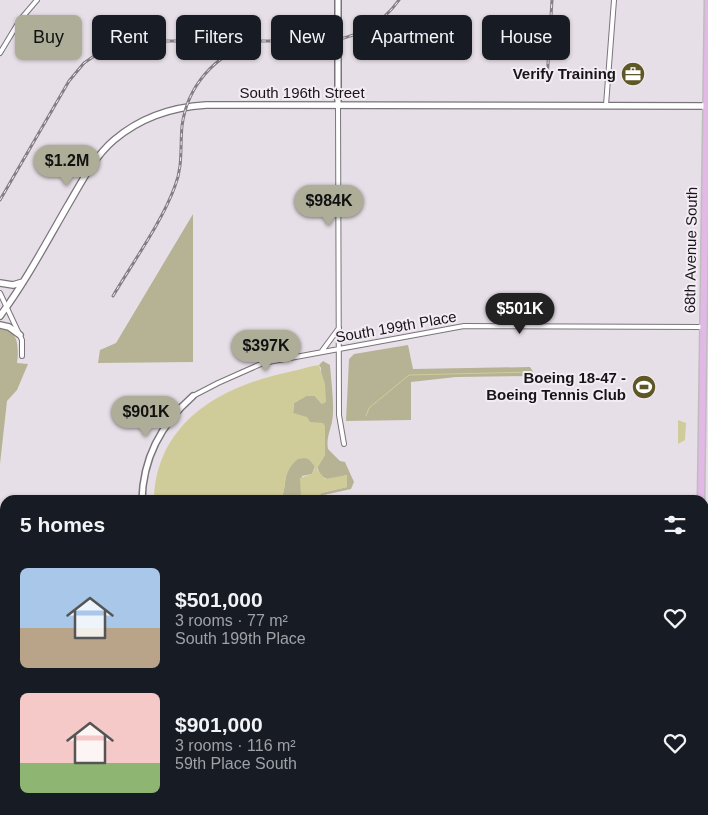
<!DOCTYPE html>
<meta charset="utf-8">
<style>
:root{--surface:#171b24;--page:#20242c;--text:#f1f3f6;--muted:#9ea1a6;--accent:#aead98}
body{margin:0;font-family:Helvetica,sans-serif;background:var(--page);color:var(--text);height:100vh;display:flex;flex-direction:column;font-size:19px;white-space:nowrap}
*{box-sizing:border-box;margin:0}
p{font-size:16px;color:var(--muted)}
.icon{flex:none;width:28px;height:28px;fill:none;stroke:currentColor;stroke-width:2;stroke-linecap:round;stroke-linejoin:round}
.map{position:relative;flex:1;overflow:hidden}
.sheet{position:absolute;left:0px;top:495px;width:709px;height:320px;display:flex;flex-direction:column;background:var(--surface);border-radius:15px 15px 0 0;box-shadow:0 1px 4px #0004}
.sheet>*{flex:none}
.hud{position:absolute;left:15px;top:15px;width:679px;height:45px;display:flex;gap:10px}
.price{position:absolute;translate:-50% -42px;padding:0 11px;border-radius:18px;background:var(--accent);color:#111;font-size:16px;line-height:32px;filter:drop-shadow(0 1px 2px #0008)}
.price::after{content:'';position:absolute;left:50%;top:30px;width:15px;height:11px;margin-left:-8px;background:inherit;clip-path:polygon(0 0,100% 0,50% 100%)}
.price.active{background:#222;color:#fff}
ul{padding:0;list-style:none}
li{display:flex;align-items:center;gap:15px;height:125px;padding:0 20px}
li span{display:grid;place-items:center;flex:none;width:140px;height:100px;border-radius:8px;color:#555}
li>.icon{margin-inline-start:auto}
span .icon{width:60px;height:60px;fill:#fffc;stroke-width:1}
li b{font-size:21px}
h2{display:flex;justify-content:space-between;align-items:center;height:60px;padding:0 20px;font-size:21px}
.chip{padding:0 18px;border-radius:8px;background:var(--surface);box-shadow:0 1px 4px #0004;font-size:18px;line-height:45px}
.chip.active{background:var(--accent);color:#111}
.map>svg:first-child{display:block}
</style>
<div class="map">
<svg width="708" height="815" viewBox="0 0 708 815">
<rect width="100%" height="100%" fill="#e7dfe7"/>
<!-- green -->
<path fill="#b5b393" d="M193 214V362L98 363 100 350 116 343Z
M0 329C19 328 19 349 17 363L28 364 17 390 7 401 0 464Z
M408 345 413 369 530 367 534 373 530 376 456 377 411 382V420L346 421 349 359 354 354Z
M323 361 330 365C331 380 335 407 332 422 330 431 326 439 328 449L340 461 345 462 354 482 351 489 324 495 321 500H317L321 493 347 487V475L329 480 321 476 317 467 325 455V431L293 413 294 403 306 396H315L322 404 321 368 319 365Z
M305 457 309 459 315 466 312 474 302 476 301 500H281C288 483 281 473 298 458Z"/>
<!-- water -->
<path fill="#d0cc9a" d="M319 365 325 384 326 402 322 404 315 396H306L294 403 293 413 307 417 310 422 323 423 325 426V455L317 469 325 479 347 475V487L321 493 317 500H301L300 478 312 474 315 467C310 459 308 457 298 459 281 473 288 483 281 500H154C156 423 220 386 289 372 299 370 309 366 319 365Z
M678 420 686 423 685 440 678 444Z"/>
<g fill="none" stroke-linecap="round" stroke-linejoin="round">
<!-- stream -->
<path stroke="#d0cc9a" stroke-width="1" d="M366 416 369 408 409 375 532 372
M687 810V815"/>
<!-- minor casing -->
<g stroke="#7b747c" stroke-width="6">
<path id="minor" d="M0 53 20 20 37 0
M338 105 339 415 344 444
M606 105 614 0
M0 293 22 340V356
M322 351 339 328
M193 396 218 383 263 363 464 326 702 327
M704 620H708"/>
</g>
<!-- tertiary casing -->
<g stroke="#7b747c" stroke-width="8">
<path id="tertiary" d="M338 0V105
M142 500C143 457 161 424 193 396
M149 810V815"/>
</g>
<!-- secondary casing -->
<g stroke="#7b747c" stroke-width="8">
<path id="secondary" d="M0 283 13 285 23 282
M0 316C26 281 46 243 68 205 81 183 94 157 114 140 140 118 173 107 206 105L708 106
M0 325 9 327 20 335"/>
</g>
<!-- primary casing -->
<g stroke="#bebdbe" stroke-width="9">
<path id="primary" d="M701 500 708 0
M701 810V815"/>
</g>
<!-- minor -->
<use href="#minor" stroke="#fff" stroke-width="4"/>
<!-- tertiary -->
<use href="#tertiary" stroke="#fff" stroke-width="5"/>
<!-- secondary -->
<use href="#secondary" stroke="#fff" stroke-width="5.5"/>
<!-- primary -->
<use href="#primary" stroke="#e2b8e6" stroke-width="6"/>
<!-- rail casing -->
<g stroke="#837e84" stroke-width="3">
<path id="rail" d="M547 80 552 0
M0 200 69 81 84 63 103 50 138 41H332C360 35 382 24 399 0
M113 296C133 262 162 222 175 186 183 166 180 147 182 126 187 87 214 55 252 44"/>
</g>
<!-- rail -->
<use href="#rail" stroke="#f4ecf4" stroke-width="1" stroke-dasharray="4" stroke-linecap="butt"/>
</g>
<!-- icons -->
<defs>
<g id="office-disc" transform="scale(1.25)"><circle r="9.5" fill="#5d5825" stroke="#f4ecf4"/><path d="M-6-3h4V-5.5h4V-3h4V5H-6ZM-1-4.5V-3h2v-1.5ZM-6 0V1H6V0Z" fill="#fff"/></g>
<g id="stadium-disc" transform="scale(1.25)"><circle r="9.5" fill="#5d5825" stroke="#f4ecf4"/><path d="M0-5a6.5 5 0 1 0 0 10a6.5 5 0 1 0 0-10ZM-3.5-1.8h7v3.6h-7Z" fill="#fff"/></g>
</defs>
<g fill-rule="evenodd">
<use href="#office-disc" x="633" y="74"/>
<use href="#stadium-disc" x="644" y="387"/>
</g>
<g text-anchor="middle" stroke-width="4" stroke-linejoin="round" paint-order="stroke">
<!-- poi labels -->
<g font-size="15" font-weight="bold" fill="#171518" stroke="#f4ecf4" text-anchor="end">
<text x="616" y="79">Verify Training</text>
<text x="626" y="383">Boeing 18-47 -<tspan x="626" dy="17">Boeing Tennis Club</tspan></text>
</g>
<!-- street labels -->
<g font-size="15" fill="#171518" stroke="#f4ecf4">
<text x="302" y="98">South 196th Street</text>
<text transform="translate(691 250) rotate(-89)" y="5">68th Avenue South</text>
<text transform="translate(396 327) rotate(-10)" y="5">South 199th Place</text>
</g>
</g>
</svg>
<b class="price" style="left:67px;top:187px">$1.2M</b>
<b class="price" style="left:329px;top:227px">$984K</b>
<b class="price active" style="left:520px;top:335px">$501K</b>
<b class="price" style="left:266px;top:372px">$397K</b>
<b class="price" style="left:146px;top:438px">$901K</b>
<div class="hud">
<a class="chip active">Buy</a>
<a class="chip">Rent</a>
<a class="chip">Filters</a>
<a class="chip">New</a>
<a class="chip">Apartment</a>
<a class="chip">House</a>
</div>
<section class="sheet">
<h2>5 homes<svg class="icon" aria-label="filters" viewBox="0 0 24 24"><path d="M4 7h16M4 17h16"/><circle cx="9" cy="7" r="2"/><circle cx="15" cy="17" r="2"/></svg></h2>
<ul>
<li><span style="background:linear-gradient(#a9c7e8 60%,#b9a48a 0)"><svg class="icon" aria-label="home" viewBox="0 0 24 24"><path d="M3 11l9-7 9 7M6 9v11h12V9"/></svg></span><div><b>$501,000</b><p>3 rooms · 77 m²</p><p>South 199th Place</p></div><svg class="icon" aria-label="heart" viewBox="0 0 24 24"><path d="M12 20l-8-8c-3-5 5-10 8-4 3-6 11-1 8 4z"/></svg></li>
<li><span style="background:linear-gradient(#f6c9c9 70%,#8fb573 0)"><svg class="icon" aria-label="home" viewBox="0 0 24 24"><path d="M3 11l9-7 9 7M6 9v11h12V9"/></svg></span><div><b>$901,000</b><p>3 rooms · 116 m²</p><p>59th Place South</p></div><svg class="icon" aria-label="heart" viewBox="0 0 24 24"><path d="M12 20l-8-8c-3-5 5-10 8-4 3-6 11-1 8 4z"/></svg></li>
</ul>
</section>
</div>
